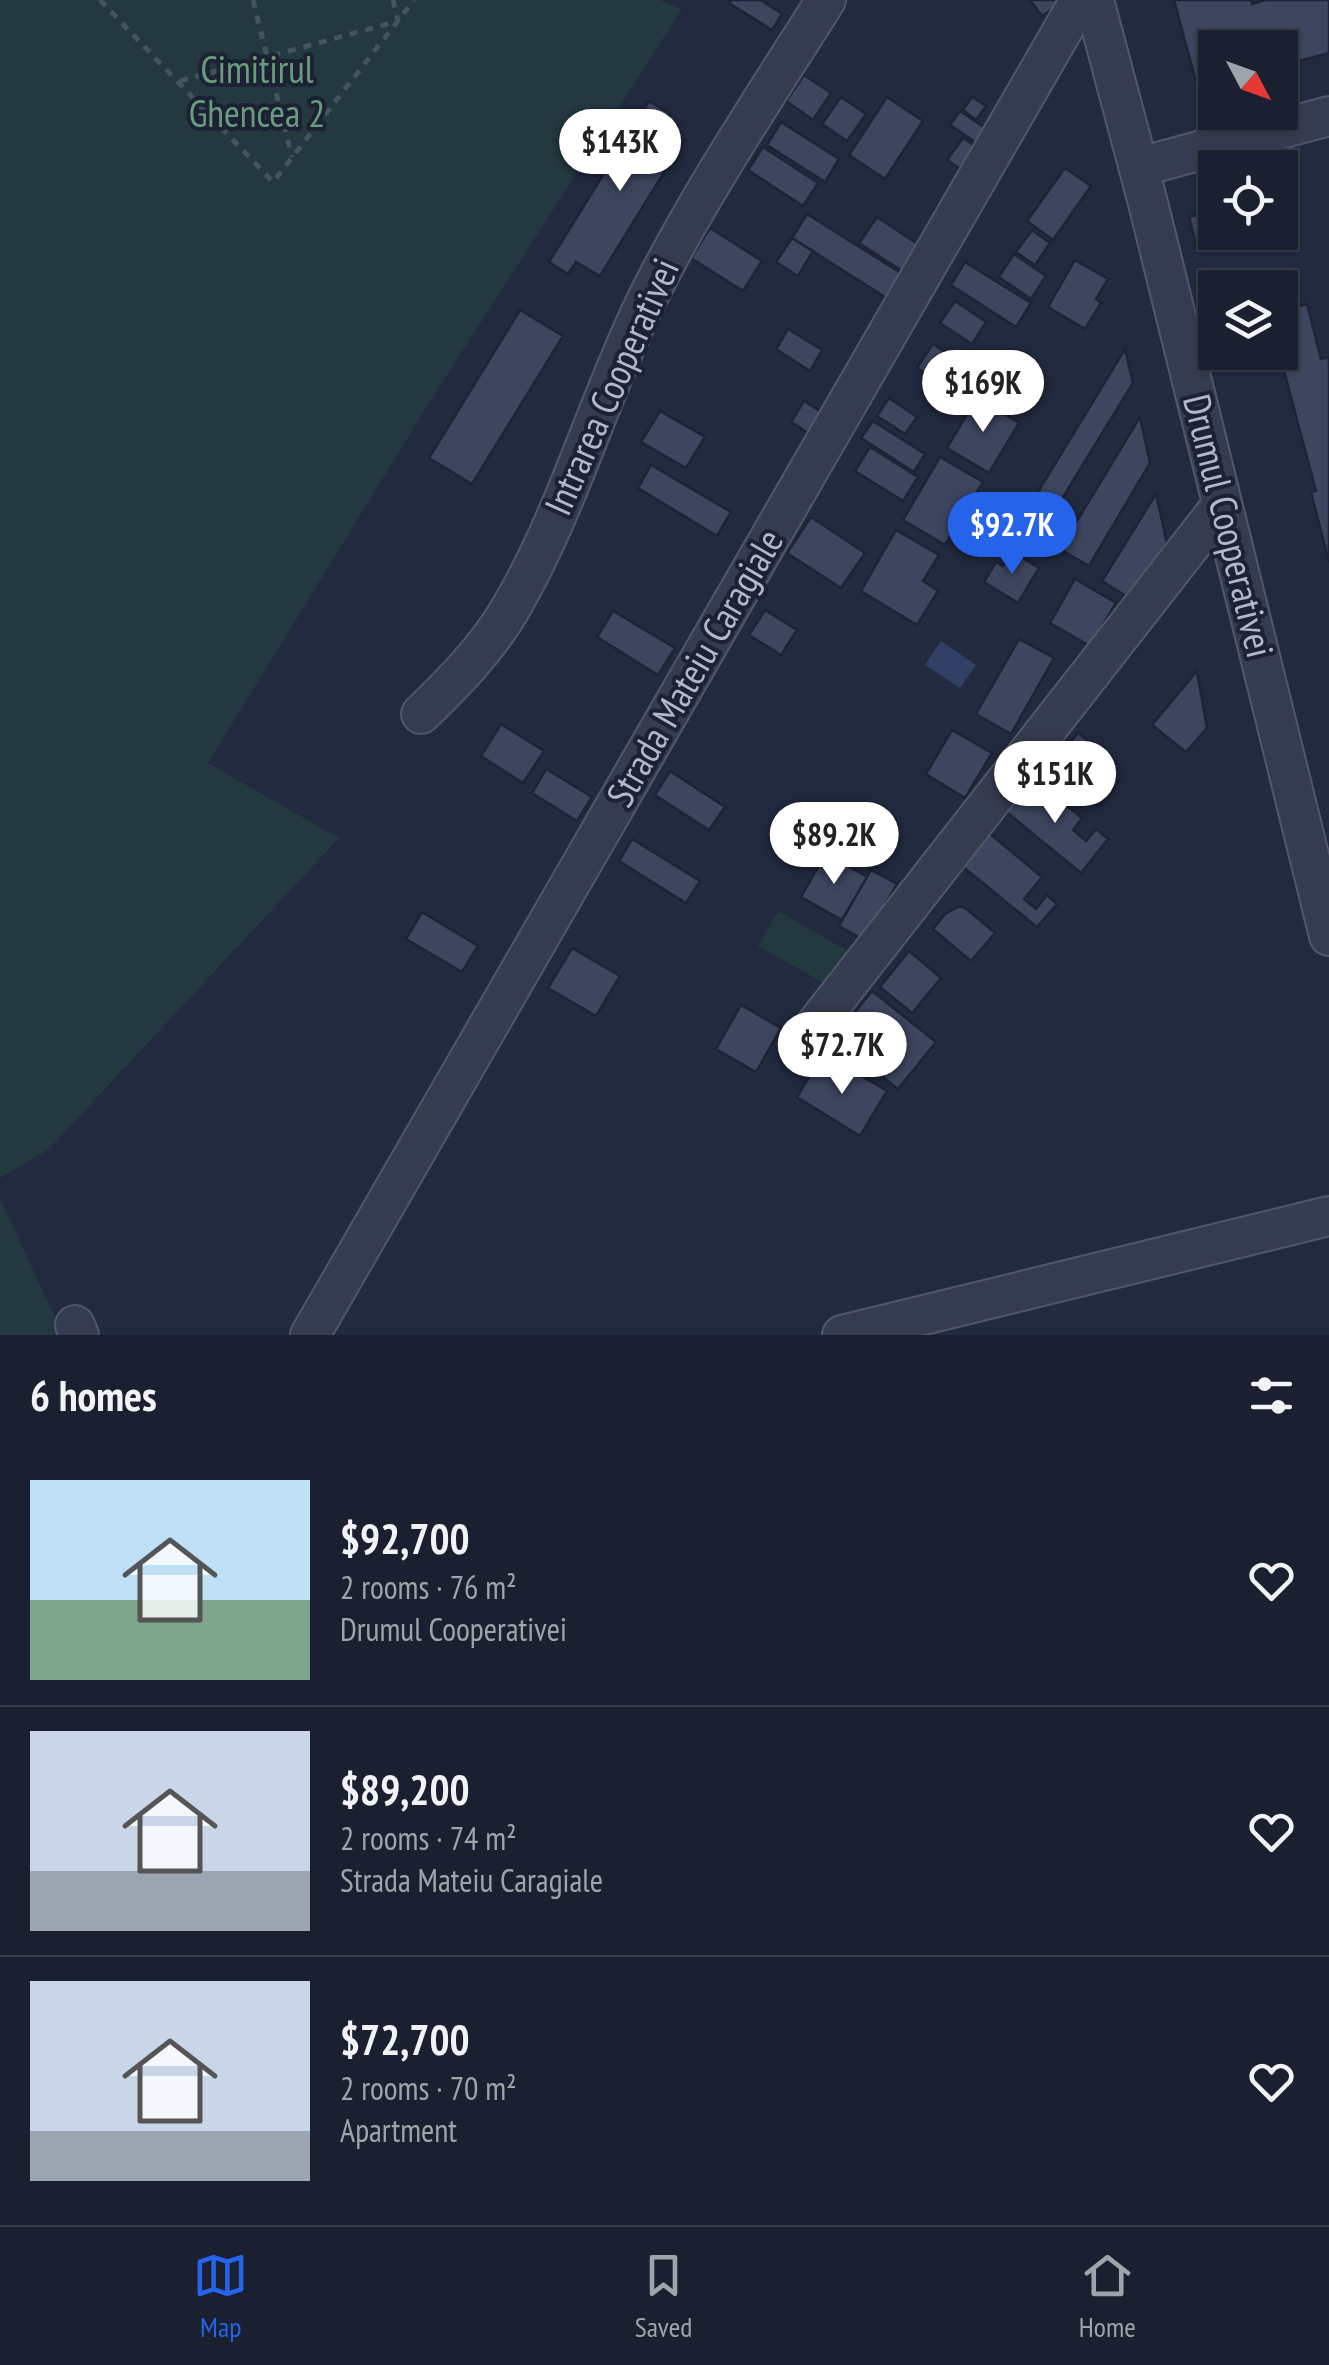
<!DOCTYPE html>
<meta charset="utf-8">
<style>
:root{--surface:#1a202f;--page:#232837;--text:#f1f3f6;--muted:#9fa3aa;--line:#383e4b;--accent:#2563eb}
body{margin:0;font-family:"PT Sans Narrow",sans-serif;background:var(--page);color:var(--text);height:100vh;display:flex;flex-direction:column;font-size:38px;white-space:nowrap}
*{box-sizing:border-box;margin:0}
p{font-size:32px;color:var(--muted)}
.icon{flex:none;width:55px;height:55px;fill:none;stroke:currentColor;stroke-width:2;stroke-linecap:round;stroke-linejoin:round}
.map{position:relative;height:1335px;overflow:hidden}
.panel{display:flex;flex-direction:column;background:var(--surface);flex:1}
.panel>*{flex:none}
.needle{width:65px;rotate:131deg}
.buttons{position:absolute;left:1198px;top:30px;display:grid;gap:20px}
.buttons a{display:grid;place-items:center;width:100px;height:100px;border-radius:0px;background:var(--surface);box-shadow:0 2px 8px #0004,0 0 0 2px var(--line);font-size:50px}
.price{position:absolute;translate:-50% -85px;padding:0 22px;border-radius:35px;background:#fff;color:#222;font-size:32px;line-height:65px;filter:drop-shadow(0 2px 5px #0008)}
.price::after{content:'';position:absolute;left:50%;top:60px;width:30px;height:22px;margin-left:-15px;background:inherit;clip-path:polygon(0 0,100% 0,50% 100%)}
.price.current{background:var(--accent);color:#fff}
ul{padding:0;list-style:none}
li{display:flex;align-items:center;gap:30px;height:250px;padding:0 30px}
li+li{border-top:2px solid var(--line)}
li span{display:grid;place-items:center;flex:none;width:280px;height:200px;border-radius:0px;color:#555}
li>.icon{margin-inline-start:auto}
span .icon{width:120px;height:120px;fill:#fffc;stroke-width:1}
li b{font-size:42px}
h2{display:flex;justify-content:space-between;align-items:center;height:120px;padding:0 30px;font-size:42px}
.tab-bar{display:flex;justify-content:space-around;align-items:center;height:140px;border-top:2px solid var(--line);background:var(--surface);font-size:28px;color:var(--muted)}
.tab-bar a{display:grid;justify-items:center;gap:5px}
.tab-bar .current{color:var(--accent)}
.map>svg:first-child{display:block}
</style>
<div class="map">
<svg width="1329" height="1335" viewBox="0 0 1329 1335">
<rect width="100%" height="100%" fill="#222a3f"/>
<!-- green -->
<path fill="#243840" d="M0 0H660L682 9 429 403 208 763 339 838 49 1149 0 1178Z
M778 911 848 951 829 986 758 946Z
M0 1198 63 1335H0Z"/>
<!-- water -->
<path fill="#334065" d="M941 641 976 665 960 688 925 665Z"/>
<!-- building -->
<path fill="#3e465f" stroke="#1e2336" stroke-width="2.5" d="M731 0H761L782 14 772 30 729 3Z
M1030 0H1057L1060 4 1042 16Z
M1174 0H1251L1252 4 1266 0H1329V53L1280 66V48H1215V99L1198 89Z
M804 75 831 93 813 120 786 101Z
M841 97 866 114 847 141 822 124Z
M887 97 923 121 885 179 849 155Z
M972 97 986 106 976 120 963 110Z
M649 101 669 113 661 126 684 140 600 276 576 262 568 274 549 262Z
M960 111 994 134 984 148 950 125Z
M781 122 839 159 825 182 767 145Z
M963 138 983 151 968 174 947 160Z
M763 147 818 183 803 206 748 170Z
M1065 168 1091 186 1053 240 1027 221Z
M1215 210V232H1274L1198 252 1189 217Z
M807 214 912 280 896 304 792 238Z
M877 217 919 245 902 271 859 243Z
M710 228 762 261 743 291 691 258Z
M1032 230 1050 243 1035 265 1016 252Z
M792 238 813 251 798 276 776 262Z
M1014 254 1046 276 1031 299 999 277Z
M1075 260 1108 279 1096 299 1101 303 1085 329 1048 307Z
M965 262 1031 303 1016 327 951 285Z
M955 301 986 322 972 344 940 323Z
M1307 304 1321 359 1329 357V562L1311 492 1316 491 1279 352 1280 311Z
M520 310 563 336 472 484 429 458Z
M788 329 822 350 810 371 776 349Z
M933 344 976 373 961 397 917 368Z
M1125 349 1133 383 1036 541 1016 528Z
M972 354 984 362 976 373 965 365Z
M977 397 1019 423 989 473 947 448Z
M889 398 917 417 905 434 877 416Z
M804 401 831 418 818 439 791 422Z
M660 411 705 437 686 468 641 442Z
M1140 417 1150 463 1089 566 1060 549Z
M873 421 925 454 914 472 861 438Z
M870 447 918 477 903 501 855 471Z
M940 457 983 482 945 545 903 520Z
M651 465 731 512 717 536 638 488Z
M1156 494 1167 543 1131 599 1102 581Z
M811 517 865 553 841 588 787 553Z
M896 530 939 555 923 581 938 591 917 625 861 591Z
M1012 551 1039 568 1018 603 984 582 996 562 1003 566Z
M1075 579 1116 603 1090 646 1050 623Z
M765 610 797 630 781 655 749 635Z
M613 611 675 648 658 675 597 637Z
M1019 639 1054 658 1011 734 976 714Z
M1197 671 1207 728 1186 752 1152 725Z
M501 724 544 751 523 783 481 756Z
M952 730 992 753 965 798 926 774Z
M1078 733 1118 765 1110 775 1118 782 1099 806 1050 767Z
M546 769 592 797 577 821 532 793Z
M670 771 725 807 709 830 655 795Z
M1033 776 1047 788 1037 800 1050 810 1059 799 1082 818 1073 830 1086 841 1096 829 1108 839 1081 873 1004 810Z
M989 833 1042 877 1024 899 1036 909 1047 895 1057 904 1037 927 962 866Z
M632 839 700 881 686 903 619 861Z
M826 853 867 877 842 920 801 897Z
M871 870 897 884 864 940 839 926Z
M958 907H964L995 933 971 961 933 929 945 914Z
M422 912 478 946 462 972 406 939Z
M572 948 620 976 596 1016 548 988Z
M909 951 941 978 912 1013 880 987Z
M872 991 936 1042 898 1089 834 1038Z
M741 1005 781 1028 756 1072 716 1049Z
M819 1060 849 1078 853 1071 887 1091 860 1136 797 1097Z"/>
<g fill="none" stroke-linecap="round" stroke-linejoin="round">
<!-- minor casing -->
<g stroke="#51576a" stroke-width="42">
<path id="minor" d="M1094 0 1148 203 1329 936
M1139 167 1329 116
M421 714C453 683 486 650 509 611 567 513 597 401 647 299 699 195 764 98 826 0
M807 1036 1222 505
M75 1325 79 1335
M310 1335 1080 0
M842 1335 1329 1216"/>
</g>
<!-- path -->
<path stroke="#42555d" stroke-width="5" stroke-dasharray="8 8" stroke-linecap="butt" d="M100 0 273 182 414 0
M253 0 292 157
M180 81 398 21 393 0"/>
<!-- minor -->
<use href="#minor" stroke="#363c4f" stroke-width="38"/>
</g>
<g text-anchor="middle" stroke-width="8" stroke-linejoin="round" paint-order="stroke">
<!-- park labels -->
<g font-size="38" fill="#689c7d" stroke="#1c2134">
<text x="257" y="83">Cimitirul<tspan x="257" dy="44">Ghencea 2</tspan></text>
</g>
<!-- street labels -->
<g font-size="38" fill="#b2b7ca" stroke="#1c2134">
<text transform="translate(612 387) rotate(-66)" y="13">Intrarea Cooperativei</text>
<text transform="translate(1228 526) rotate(76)" y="13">Drumul Cooperativei</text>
<text transform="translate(695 668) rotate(-60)" y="13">Strada Mateiu Caragiale</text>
</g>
</g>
</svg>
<div class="buttons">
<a><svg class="needle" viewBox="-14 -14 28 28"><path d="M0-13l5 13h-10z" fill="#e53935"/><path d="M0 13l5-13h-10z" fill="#9fa3aa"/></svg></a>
<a><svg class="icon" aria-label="locate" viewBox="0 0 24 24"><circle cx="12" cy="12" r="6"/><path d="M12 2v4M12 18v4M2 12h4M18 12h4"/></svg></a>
<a><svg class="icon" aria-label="layers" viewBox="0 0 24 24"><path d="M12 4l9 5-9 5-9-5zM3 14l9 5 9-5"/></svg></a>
</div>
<b class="price" style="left:620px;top:194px">$143K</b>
<b class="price" style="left:983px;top:435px">$169K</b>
<b class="price current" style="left:1012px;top:577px">$92.7K</b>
<b class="price" style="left:1055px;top:826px">$151K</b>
<b class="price" style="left:834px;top:887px">$89.2K</b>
<b class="price" style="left:842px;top:1097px">$72.7K</b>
</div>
<section class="panel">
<h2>6 homes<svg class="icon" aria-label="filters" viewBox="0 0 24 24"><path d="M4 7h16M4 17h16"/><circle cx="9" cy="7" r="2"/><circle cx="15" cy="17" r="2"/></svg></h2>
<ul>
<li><span style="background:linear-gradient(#bfe0f5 60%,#7fa58c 0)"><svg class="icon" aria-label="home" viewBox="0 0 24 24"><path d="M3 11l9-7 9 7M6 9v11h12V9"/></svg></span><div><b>$92,700</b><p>2 rooms · 76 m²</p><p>Drumul Cooperativei</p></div><svg class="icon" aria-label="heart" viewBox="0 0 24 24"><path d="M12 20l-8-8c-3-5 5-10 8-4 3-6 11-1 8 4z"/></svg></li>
<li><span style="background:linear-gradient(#c9d6e8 70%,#9aa5b1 0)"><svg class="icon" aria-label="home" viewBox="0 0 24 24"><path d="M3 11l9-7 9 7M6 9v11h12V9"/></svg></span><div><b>$89,200</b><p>2 rooms · 74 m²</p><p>Strada Mateiu Caragiale</p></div><svg class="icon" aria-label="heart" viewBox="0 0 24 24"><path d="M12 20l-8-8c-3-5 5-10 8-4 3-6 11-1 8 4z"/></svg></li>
<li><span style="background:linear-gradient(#c9d6e8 75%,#9aa5b1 0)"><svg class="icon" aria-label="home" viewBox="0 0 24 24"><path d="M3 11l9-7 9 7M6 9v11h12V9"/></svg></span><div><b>$72,700</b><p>2 rooms · 70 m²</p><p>Apartment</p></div><svg class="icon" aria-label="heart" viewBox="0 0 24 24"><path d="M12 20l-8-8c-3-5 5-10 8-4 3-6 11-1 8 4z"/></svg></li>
</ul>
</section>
<nav class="tab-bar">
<a class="current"><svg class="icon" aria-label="map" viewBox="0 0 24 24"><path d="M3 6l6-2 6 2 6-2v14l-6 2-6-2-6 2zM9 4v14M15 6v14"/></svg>Map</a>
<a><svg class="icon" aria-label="saved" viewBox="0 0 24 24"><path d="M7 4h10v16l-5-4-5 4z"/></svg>Saved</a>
<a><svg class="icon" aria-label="home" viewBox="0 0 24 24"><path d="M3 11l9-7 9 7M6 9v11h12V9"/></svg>Home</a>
</nav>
